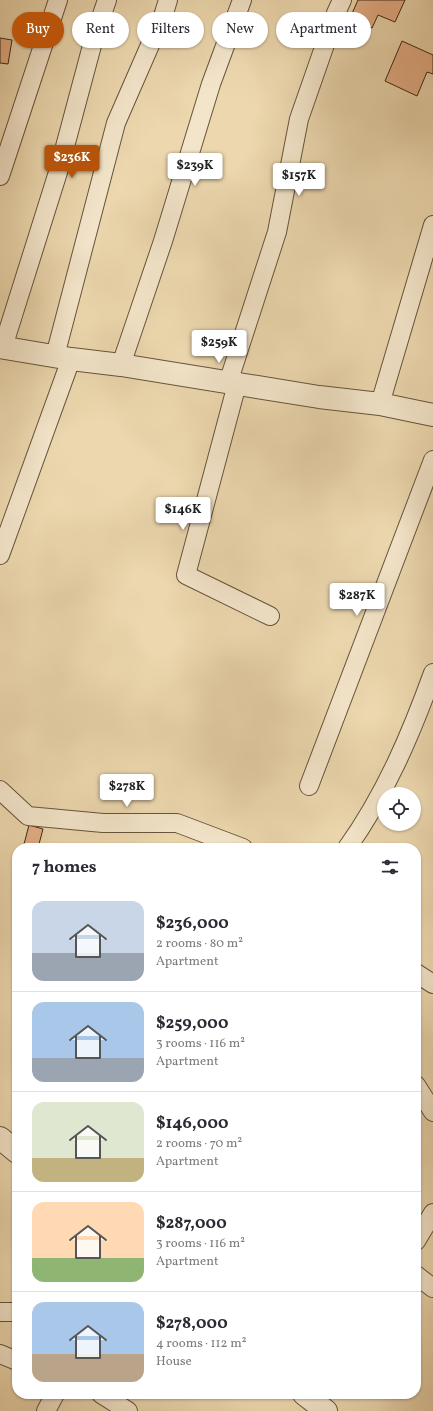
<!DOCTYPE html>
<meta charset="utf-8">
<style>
:root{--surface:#fff;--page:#f7f7f7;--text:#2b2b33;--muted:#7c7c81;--line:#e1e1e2;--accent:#b45309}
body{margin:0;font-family:Vollkorn,serif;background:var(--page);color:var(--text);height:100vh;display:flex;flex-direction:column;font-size:15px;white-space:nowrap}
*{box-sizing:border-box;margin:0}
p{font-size:13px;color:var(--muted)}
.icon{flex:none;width:22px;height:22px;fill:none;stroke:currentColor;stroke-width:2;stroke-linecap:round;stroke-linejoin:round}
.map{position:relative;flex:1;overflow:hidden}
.drawer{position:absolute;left:12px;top:843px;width:409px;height:556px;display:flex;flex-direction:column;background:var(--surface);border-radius:16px;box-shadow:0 1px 3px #0004}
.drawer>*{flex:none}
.top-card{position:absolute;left:12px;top:12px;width:409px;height:36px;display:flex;gap:8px}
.tools{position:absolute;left:377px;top:787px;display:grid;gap:8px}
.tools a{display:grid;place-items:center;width:44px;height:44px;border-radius:50%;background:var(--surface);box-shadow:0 1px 3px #0004;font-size:20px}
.price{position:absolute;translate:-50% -34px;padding:0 9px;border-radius:4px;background:#fff;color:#222;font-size:13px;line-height:26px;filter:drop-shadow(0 1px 2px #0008)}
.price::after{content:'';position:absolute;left:50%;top:24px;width:12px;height:9px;margin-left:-6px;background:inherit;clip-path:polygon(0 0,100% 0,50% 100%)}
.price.current{background:var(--accent);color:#fff}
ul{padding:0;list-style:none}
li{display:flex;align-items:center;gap:12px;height:100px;padding:0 20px}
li+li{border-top:1px solid var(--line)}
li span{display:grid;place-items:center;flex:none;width:112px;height:80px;border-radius:12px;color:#555}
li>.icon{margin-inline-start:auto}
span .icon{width:48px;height:48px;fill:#fffc;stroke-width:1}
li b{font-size:17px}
h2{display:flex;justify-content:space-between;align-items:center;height:48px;padding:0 20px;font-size:17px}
.pill{padding:0 14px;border-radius:18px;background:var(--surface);box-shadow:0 1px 3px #0004;font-size:14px;line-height:36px}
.pill.current{background:var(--accent);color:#fff}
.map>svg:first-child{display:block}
</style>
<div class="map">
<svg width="433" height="1411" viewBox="0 0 433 1411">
<rect width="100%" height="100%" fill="#ecd7ae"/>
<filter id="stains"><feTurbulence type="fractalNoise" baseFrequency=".005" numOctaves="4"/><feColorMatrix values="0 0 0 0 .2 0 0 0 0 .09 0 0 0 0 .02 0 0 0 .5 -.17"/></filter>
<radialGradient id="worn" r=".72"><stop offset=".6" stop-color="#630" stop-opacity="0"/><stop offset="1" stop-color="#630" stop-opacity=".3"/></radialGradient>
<!-- building -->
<path fill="#e6ae86" stroke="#3a2815" d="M358 0H405L395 22 378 15 372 28 350 18Z
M0 38 12 40 8 64 0 63Z
M402 41 433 55V74L427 72 417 96 385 81Z
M29 825 43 829 38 848H23Z"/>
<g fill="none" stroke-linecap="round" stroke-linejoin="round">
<!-- minor casing -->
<g stroke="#66543b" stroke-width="20">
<path id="minor" d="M0 176 58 0
M3 347 59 169 94 38 107 0
M55 356 116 123 164 13 168 0
M121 365 163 241 211 84 242 0
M228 383 277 232 299 119 336 13 342 0
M237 384 186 575 270 616
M380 404 433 225
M0 555 71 359
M309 786 433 460
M0 790 28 816 103 823H177L243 848
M347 848C385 795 411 734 433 673
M416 973 433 984
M416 1085 433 1112
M416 1241 433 1213
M416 1275 433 1288
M0 1312H17
M0 1354 17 1361
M101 1394 128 1411
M46 1411 55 1394"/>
</g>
<!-- tertiary casing -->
<g stroke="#66543b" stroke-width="24">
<path id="tertiary" d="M0 347 71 359 121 365 319 397 380 404 433 415
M0 1138 17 1152
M304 1394 326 1411"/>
</g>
<!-- minor -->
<use href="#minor" stroke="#f3e5ca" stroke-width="18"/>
<!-- tertiary -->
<use href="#tertiary" stroke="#f3e5ca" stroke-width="22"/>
</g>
<rect width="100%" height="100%" filter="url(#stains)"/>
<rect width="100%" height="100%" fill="url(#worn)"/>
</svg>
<div class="tools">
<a><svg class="icon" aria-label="locate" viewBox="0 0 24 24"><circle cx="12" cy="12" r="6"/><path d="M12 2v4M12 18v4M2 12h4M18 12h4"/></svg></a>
</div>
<b class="price current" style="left:72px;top:179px">$236K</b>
<b class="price" style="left:195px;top:187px">$239K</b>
<b class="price" style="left:299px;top:197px">$157K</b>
<b class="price" style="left:219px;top:364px">$259K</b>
<b class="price" style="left:183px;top:531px">$146K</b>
<b class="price" style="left:357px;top:617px">$287K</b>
<b class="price" style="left:127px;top:808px">$278K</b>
<div class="top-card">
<a class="pill current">Buy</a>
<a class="pill">Rent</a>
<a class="pill">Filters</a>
<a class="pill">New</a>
<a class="pill">Apartment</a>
</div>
<section class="drawer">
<h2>7 homes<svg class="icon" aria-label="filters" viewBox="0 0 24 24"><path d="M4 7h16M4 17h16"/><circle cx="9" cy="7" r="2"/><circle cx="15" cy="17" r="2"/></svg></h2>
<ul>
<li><span style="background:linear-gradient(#c9d6e8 65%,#9aa5b1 0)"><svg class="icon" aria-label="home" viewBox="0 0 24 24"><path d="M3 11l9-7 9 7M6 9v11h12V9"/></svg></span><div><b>$236,000</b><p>2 rooms · 80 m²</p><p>Apartment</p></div></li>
<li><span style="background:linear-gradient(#a9c7e8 70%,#9aa5b1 0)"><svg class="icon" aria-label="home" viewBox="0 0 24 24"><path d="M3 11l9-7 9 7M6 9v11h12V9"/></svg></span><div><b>$259,000</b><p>3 rooms · 116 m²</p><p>Apartment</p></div></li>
<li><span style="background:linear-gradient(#dfe7d0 70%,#c2b280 0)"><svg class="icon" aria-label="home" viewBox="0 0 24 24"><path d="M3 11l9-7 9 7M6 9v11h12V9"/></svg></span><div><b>$146,000</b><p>2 rooms · 70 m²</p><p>Apartment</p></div></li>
<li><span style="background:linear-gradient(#ffd9b3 70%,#8fb573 0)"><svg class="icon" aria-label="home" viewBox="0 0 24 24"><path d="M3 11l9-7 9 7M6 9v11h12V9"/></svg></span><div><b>$287,000</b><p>3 rooms · 116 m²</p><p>Apartment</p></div></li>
<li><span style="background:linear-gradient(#a9c7e8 65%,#b9a48a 0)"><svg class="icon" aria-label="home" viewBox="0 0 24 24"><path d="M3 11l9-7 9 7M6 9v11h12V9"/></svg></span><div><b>$278,000</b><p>4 rooms · 112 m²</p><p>House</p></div></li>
</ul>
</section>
</div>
